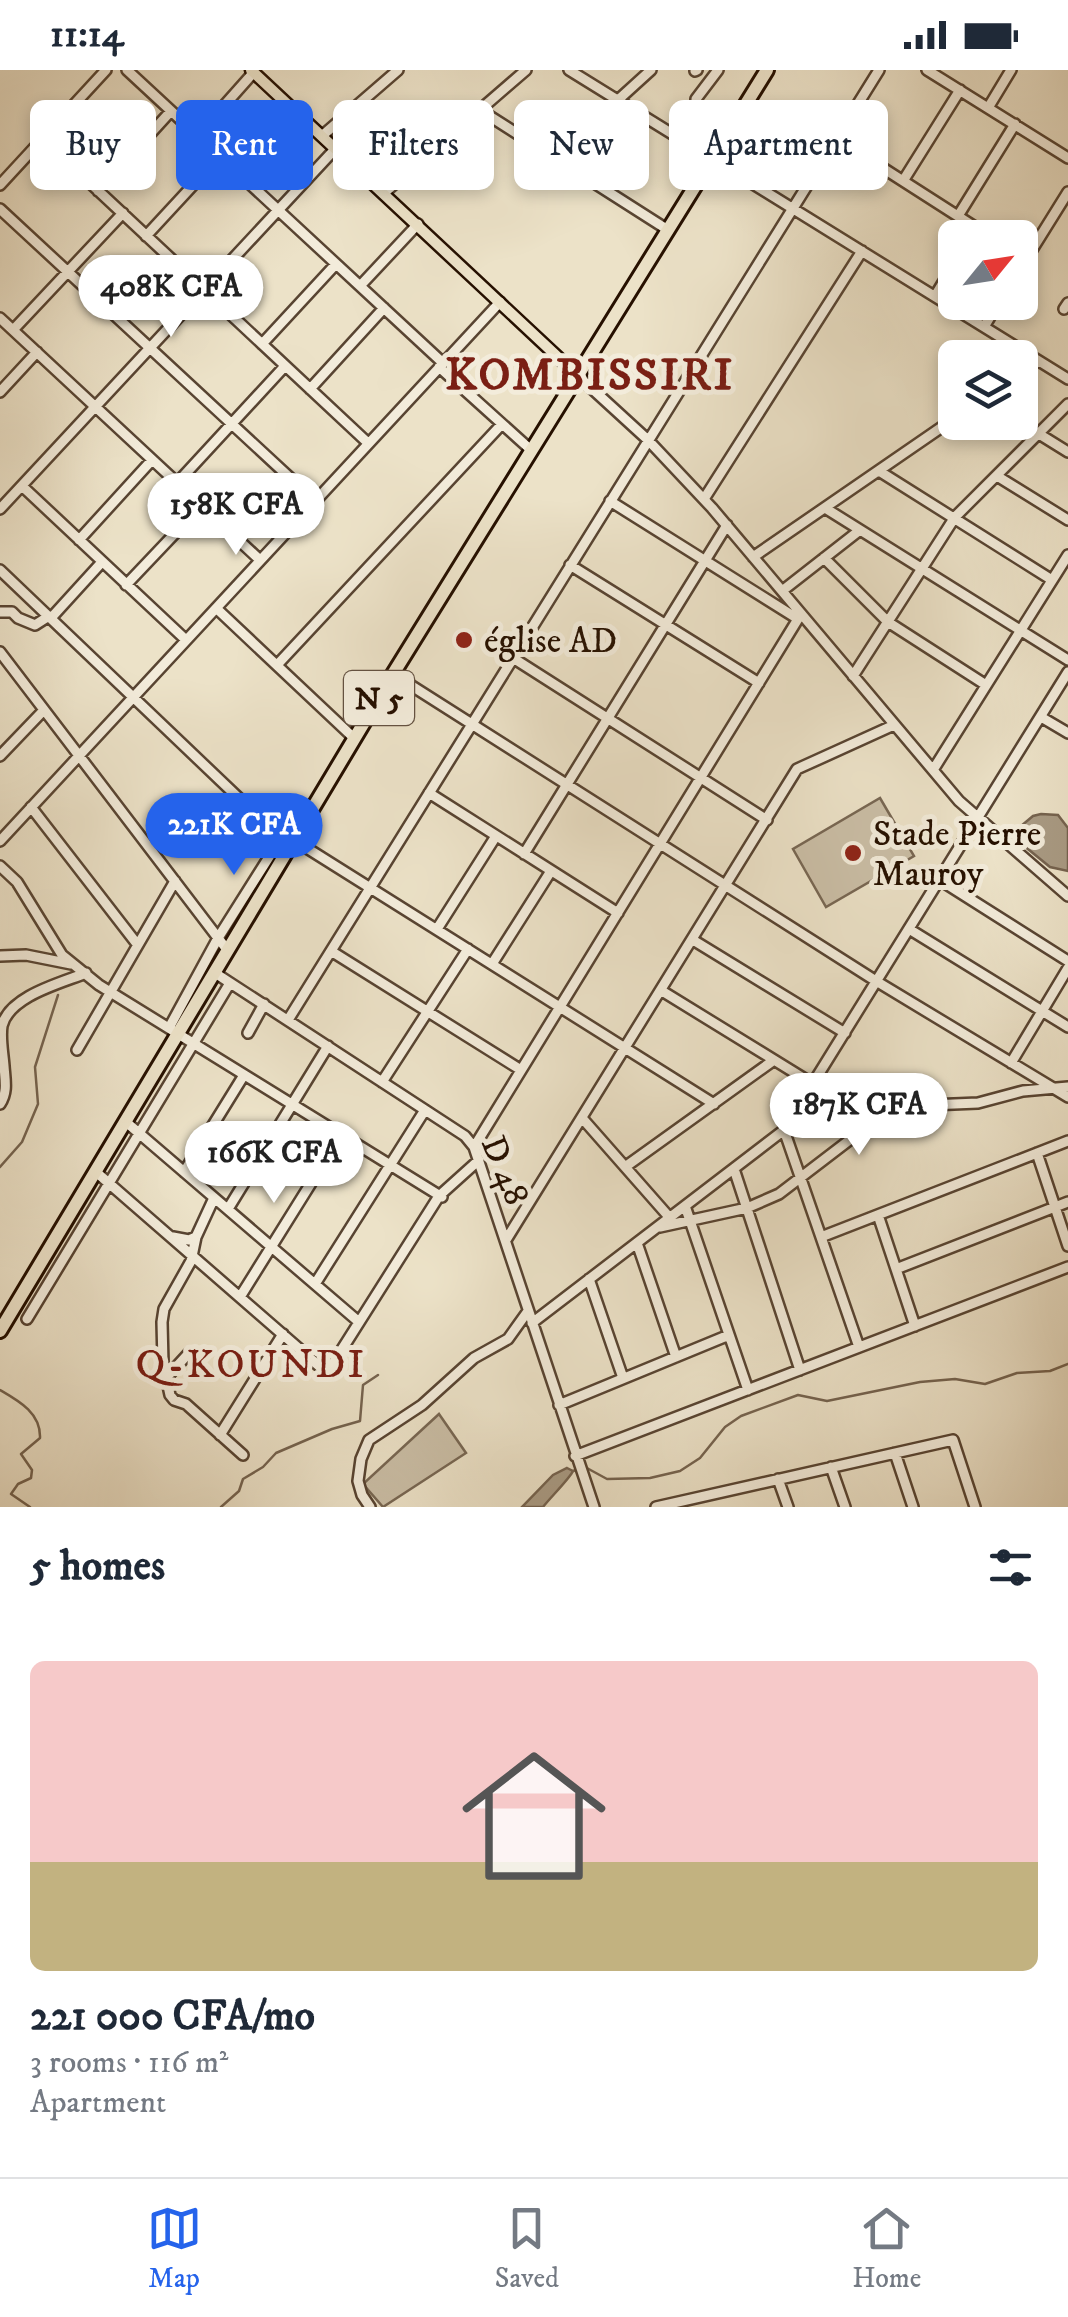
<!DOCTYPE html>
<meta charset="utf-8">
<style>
:root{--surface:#fff;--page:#f2f2f3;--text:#1f2937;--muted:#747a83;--line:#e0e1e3;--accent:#2563eb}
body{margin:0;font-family:"IM FELL DW Pica",serif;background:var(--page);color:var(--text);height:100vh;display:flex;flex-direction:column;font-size:38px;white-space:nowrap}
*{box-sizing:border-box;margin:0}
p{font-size:32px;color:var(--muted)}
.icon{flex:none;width:55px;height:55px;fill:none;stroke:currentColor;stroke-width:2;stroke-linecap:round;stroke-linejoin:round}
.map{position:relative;height:1437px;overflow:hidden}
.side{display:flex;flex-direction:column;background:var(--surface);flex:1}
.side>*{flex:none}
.banner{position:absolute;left:30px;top:30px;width:1010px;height:90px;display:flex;gap:20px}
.needle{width:65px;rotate:60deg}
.fabs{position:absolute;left:938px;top:150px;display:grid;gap:20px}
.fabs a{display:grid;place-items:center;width:100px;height:100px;border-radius:15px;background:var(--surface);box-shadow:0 5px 15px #0003;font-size:50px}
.price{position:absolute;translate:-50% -85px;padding:0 22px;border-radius:35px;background:#fff;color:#222;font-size:32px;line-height:65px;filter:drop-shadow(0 2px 5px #0008)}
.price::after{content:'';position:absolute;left:50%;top:60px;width:30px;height:22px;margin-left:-15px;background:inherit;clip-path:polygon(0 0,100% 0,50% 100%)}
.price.on{background:var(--accent);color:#fff}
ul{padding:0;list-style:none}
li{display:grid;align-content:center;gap:20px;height:530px;padding:0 30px}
li span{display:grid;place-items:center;height:310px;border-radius:15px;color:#555}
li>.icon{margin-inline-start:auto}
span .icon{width:180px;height:180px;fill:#fffc;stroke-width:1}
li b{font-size:42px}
h2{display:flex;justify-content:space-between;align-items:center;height:120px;padding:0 30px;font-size:42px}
.tag{padding:0 35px;border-radius:15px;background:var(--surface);box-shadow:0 5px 15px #0003;font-size:35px;line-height:90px}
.tag.on{background:var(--accent);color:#fff}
.status{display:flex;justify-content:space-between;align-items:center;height:70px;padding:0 50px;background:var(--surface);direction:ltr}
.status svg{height:28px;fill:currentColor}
.menu{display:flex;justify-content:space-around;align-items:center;height:140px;border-top:2px solid var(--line);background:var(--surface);font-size:28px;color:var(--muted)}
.menu a{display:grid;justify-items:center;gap:5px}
.menu .on{color:var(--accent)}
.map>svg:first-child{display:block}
</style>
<div class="status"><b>11:14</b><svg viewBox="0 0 49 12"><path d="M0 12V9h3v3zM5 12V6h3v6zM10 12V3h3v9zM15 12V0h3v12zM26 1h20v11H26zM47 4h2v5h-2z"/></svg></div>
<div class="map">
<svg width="1068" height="1437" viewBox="0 0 1068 1437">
<rect width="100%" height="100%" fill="#ece2c8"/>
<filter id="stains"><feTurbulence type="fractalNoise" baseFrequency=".002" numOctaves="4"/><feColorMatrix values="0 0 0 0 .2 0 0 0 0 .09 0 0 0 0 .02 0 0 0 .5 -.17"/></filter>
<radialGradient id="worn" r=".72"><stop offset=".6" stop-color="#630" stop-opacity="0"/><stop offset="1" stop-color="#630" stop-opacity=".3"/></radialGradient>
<!-- green -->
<path fill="#cabea6" stroke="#786753" stroke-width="2.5" d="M880 728 914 786 826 837 793 779Z
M439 1344 466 1383 383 1437 363 1414Z"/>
<!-- water -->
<path fill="#a99b84" stroke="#75634f" stroke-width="2.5" d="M1041 744 1058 745 1068 758V801L1050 797 1023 775 1021 756 1033 746Z
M567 1398 573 1401C570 1408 550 1428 543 1437H522L553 1405Z"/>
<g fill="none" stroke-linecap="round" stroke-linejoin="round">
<!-- stream -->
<path stroke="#75634f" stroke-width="2.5" d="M0 1097 22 1072 38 1034 35 997 58 925
M0 1320C19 1331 41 1343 40 1368L21 1384 32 1400 31 1408 18 1414 11 1424 30 1437
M573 1401 585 1397 607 1409 650 1408 680 1401 700 1388 725 1357 741 1346 798 1325 827 1331 920 1312 955 1309 985 1314 1017 1303 1050 1301 1068 1294
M221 1437 239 1421 243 1409 263 1397 276 1383 332 1359 360 1351 363 1315 378 1305"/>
<!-- minor casing -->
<g stroke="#584432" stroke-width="14">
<path id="minor" d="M127 0 443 293
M569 0 1068 309
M927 0 1068 88
M695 1 697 0
M618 30 651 0
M988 38 1011 0
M480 40 668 160
M697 57 696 29 718 0
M198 65 254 2
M323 65 398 0
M836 68 992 168
M43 69 368 373
M903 111 960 20
M0 115 106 0
M98 121 171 41
M384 123 526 0
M0 139 315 431
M958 146 1015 54
M146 166 220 86
M1020 199 1068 122
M360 216 418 154
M935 226 955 193
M1064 239 1068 233
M0 248 260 490
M984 257 999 232
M13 260 123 143
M262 274 336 194
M439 297 531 380
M1020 303 1038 291
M577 305 648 370 712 438 959 731 1068 826
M310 319 384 238
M0 322 37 282
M1039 364 1068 382
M879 401 1052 510
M997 406 1068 450
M177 413 285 296
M22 416 186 570
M704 429 862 181
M610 431 798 549
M825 438 1068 590
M0 439 336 78
M79 470 152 390
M753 487 955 348
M824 488 888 552 986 615
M570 495 759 613
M0 500 290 777
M126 515 201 436
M782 521 860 460
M216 538 355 669
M0 542H12L18 548 35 555 49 546
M51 548 102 492
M0 582 228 881
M513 588 767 750
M277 595 502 354
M393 604 876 911 1068 1027
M853 606 955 447 1068 334
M1041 647 1068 663
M0 686 44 640
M933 700 1068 485
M429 723 618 843
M31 737 137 874
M294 770 714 1034
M0 771 500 232
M524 784 727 455
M0 796 17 812 62 885 99 915 442 1127
M940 810 1068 891
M437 859 496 766
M909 859 1068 957
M693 870 845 963
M331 881 521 1000
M0 886 26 885 71 894
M492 894 551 801
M215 903 465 1066 474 1077 594 1437
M662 921 813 1014
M288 950 879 0
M169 958 218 868 281 768
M248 963 264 934
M77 980 175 811
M1011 993 1068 898
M382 1012 468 879
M0 1034C8 1022 5 1010 4 996 3 983 0 968 2 956 9 926 61 913 86 903
M582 1048 670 1148
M126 1052 359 1252
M784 1060 859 1277
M474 1077 801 544
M1037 1083 1068 1176
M625 1097 774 990
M734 1099 800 1300
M96 1102 327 1303 439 1126 479 1090
M184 1102 244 1005
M685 1136 748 1320
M228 1139 328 976
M878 1145 915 1256
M660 1157 747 1138 779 1124 860 1062 884 1047 930 1035 978 1033 1023 1021 1068 1017
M173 1167 189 1170 196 1167 214 1128
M196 1167 191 1191 164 1239 162 1252 163 1293 170 1325 174 1330 186 1334 243 1385
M821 1167 1068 1071
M506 1170 797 699 894 655
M637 1173 676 1287
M896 1199 1068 1132
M589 1209 623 1308
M315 1214 425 1040
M240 1227 341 1065
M27 1249 230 913
M532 1253 784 1060 1068 602
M166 1308 189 1283
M559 1335 729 1265
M220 1365 283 1264
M895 1383 913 1437
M575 1386 1068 1197
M831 1397 845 1437
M778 1409 788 1437
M370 1437 362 1425 358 1411 361 1389 369 1370 422 1335 474 1288 508 1269 528 1241
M656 1437 953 1370 975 1437"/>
</g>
<!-- major casing -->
<g stroke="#261000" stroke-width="15">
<path id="major" d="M251 0 577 305"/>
</g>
<!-- highway casing -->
<g stroke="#261000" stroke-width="18">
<path id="highway" d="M0 1261 393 604 767 0"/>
</g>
<!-- minor -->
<use href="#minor" stroke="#f3ecdb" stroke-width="9"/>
<!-- major -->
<use href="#major" stroke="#ece2c8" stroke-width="10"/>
<!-- highway -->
<use href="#highway" stroke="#ece2c8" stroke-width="12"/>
</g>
<!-- markers -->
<g fill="#8f2418" stroke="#f3ecdb" stroke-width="4">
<circle cx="464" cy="570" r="10"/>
<circle cx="853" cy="783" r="10"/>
</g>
<g text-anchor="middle" stroke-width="10" stroke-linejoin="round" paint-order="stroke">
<!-- shield labels -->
<rect fill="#f3ecdb" stroke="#645242" stroke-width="2.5" x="344" y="601" width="70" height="54" rx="8"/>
<g font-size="32" font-weight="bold" fill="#261000">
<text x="379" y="639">N 5</text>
</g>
<!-- poi labels -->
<g font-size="35" fill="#261000" stroke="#f3ecdb" text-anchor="start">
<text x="484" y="582">église AD</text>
<text x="873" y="775">Stade Pierre<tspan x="873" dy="40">Mauroy</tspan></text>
</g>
<!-- street labels -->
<g font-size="35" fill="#261000" stroke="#f3ecdb">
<text transform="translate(506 1100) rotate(67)" y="12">D 48</text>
</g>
<!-- quarter labels -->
<g font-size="40" letter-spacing="2.5" fill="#7a1f14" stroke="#f3ecdb">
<text x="251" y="1307">Q-KOUNDI</text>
</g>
<!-- district labels -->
<g font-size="45" font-weight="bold" letter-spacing="2.5" fill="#7a1f14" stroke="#f3ecdb">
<text x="590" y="319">KOMBISSIRI</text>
</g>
</g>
<rect width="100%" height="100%" filter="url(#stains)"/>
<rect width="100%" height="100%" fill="url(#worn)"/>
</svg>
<div class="fabs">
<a><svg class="needle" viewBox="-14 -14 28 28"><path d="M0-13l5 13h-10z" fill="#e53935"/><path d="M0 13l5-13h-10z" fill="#747a83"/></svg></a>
<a><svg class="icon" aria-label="layers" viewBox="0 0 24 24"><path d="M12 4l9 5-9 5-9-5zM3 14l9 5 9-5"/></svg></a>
</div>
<b class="price" style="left:171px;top:270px">408K CFA</b>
<b class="price" style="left:236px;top:488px">158K CFA</b>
<b class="price on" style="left:234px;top:808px">221K CFA</b>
<b class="price" style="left:859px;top:1088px">187K CFA</b>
<b class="price" style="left:274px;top:1136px">166K CFA</b>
<div class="banner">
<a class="tag">Buy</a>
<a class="tag on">Rent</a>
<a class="tag">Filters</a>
<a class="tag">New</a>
<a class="tag">Apartment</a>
</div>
</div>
<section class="side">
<h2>5 homes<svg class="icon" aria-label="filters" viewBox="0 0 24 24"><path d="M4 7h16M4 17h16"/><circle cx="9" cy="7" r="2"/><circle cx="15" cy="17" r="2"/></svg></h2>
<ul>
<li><span style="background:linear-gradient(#f6c9c9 65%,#c2b280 0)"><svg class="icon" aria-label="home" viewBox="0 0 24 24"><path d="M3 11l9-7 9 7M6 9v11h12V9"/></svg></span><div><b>221 000 CFA/mo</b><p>3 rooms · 116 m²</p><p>Apartment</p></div></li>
</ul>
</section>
<nav class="menu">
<a class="on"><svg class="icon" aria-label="map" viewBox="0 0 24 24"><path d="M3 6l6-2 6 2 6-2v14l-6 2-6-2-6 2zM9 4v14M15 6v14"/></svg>Map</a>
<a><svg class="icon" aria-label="saved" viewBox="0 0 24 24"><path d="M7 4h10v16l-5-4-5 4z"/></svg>Saved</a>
<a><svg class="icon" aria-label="home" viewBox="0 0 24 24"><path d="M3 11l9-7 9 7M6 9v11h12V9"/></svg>Home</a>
</nav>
